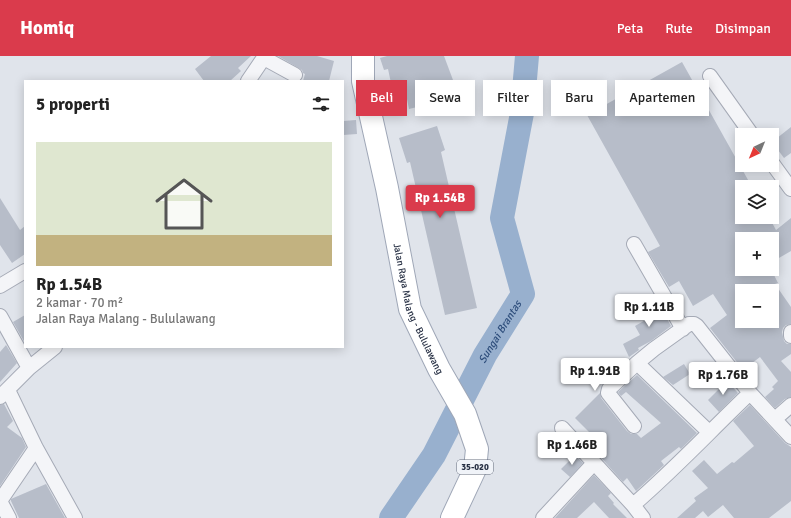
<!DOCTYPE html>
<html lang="id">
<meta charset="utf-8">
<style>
:root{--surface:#fff;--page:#f2f2f2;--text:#222;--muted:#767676;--accent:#da3b4c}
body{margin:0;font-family:Signika,sans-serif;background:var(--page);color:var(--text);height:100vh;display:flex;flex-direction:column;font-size:15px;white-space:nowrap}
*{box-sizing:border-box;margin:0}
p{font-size:13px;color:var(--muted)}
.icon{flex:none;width:22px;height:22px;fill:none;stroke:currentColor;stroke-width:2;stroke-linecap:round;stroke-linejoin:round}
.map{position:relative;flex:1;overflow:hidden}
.sheet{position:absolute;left:24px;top:24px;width:320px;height:268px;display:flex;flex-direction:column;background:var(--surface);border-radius:0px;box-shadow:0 2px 10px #0003}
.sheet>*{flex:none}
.banner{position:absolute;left:356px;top:24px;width:375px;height:36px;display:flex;gap:8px}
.needle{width:26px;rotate:223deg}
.buttons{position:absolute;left:735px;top:72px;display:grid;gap:8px}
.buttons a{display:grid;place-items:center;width:44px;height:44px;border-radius:0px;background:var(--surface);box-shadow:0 2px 10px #0003;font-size:20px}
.price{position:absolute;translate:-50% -34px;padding:0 9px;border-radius:4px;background:#fff;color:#222;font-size:13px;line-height:26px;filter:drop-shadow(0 1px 2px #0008)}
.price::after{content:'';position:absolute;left:50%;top:24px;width:12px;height:9px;margin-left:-6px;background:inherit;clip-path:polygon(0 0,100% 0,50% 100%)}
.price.active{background:var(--accent);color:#fff}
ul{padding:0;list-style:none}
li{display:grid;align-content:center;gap:8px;height:212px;padding:0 12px}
li span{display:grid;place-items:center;height:124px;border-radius:0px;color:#555}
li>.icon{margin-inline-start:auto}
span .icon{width:72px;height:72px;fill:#fffc;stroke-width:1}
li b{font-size:17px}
h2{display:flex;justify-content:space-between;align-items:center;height:48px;padding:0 12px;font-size:17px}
.pill{padding:0 14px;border-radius:0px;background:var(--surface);box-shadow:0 2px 10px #0003;font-size:14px;line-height:36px}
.pill.active{background:var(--accent);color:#fff}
header{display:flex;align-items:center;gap:24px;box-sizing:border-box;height:56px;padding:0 20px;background:var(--accent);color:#fff}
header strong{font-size:19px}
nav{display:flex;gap:22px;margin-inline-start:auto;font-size:14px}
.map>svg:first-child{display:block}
</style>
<header>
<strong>Homiq</strong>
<nav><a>Peta</a><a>Rute</a><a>Disimpan</a></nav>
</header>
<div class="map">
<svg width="791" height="462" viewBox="0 0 791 462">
<rect width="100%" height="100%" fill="#e0e4eb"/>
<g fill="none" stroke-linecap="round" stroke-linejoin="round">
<!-- river -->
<path stroke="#98b0ce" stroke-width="24" id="s1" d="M391 462 434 399 485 299 523 238 502 162 522 57 527 0"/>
</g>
<!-- building -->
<path fill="#b7bdc9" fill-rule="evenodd" d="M211 0H251L238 12 241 15 230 25H204L195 13Z
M278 0H317L334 5 329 25H303L305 18 303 17 302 14Z
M387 0H444L456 32 433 41 434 47 409 53 406 38 394 41 388 13 384 14 380 2Z
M682 6 752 131H742V161H769L776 174 791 162V195L772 206V183H742V213H771L778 227 775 228 791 251V268L786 269 783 272 782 276 784 285 787 288H791V298L781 305 791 316V341L785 343 775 352 765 341 774 333 772 331 778 325 760 301 743 314 710 272 727 259 713 238 693 250 679 225 669 231 648 196 660 190 587 59ZM742 235H772V265H742Z
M356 64 357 78 343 79V65Z
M437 70 445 94 441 96 477 252 445 259 410 106 407 107 399 82Z
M791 71V97L784 102 772 86Z
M0 142 20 174 25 170V198L12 207 0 189Z
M656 243 671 270 651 285 638 292 639 294 629 301 623 288 640 279 635 270 649 262 643 249Z
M25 259V287L13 266Z
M6 289 17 307 0 326V296Z
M684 308 690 318 673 329 663 321Z
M637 319 697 377 681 393 679 391 661 405 664 409 636 435 627 422 623 426 586 385 592 379 575 362 600 337 601 342 627 375 631 378H637L641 382 661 367 626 336 621 340 618 336Z
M727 325 738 337 719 356 708 344Z
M4 348 13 365 7 371 22 382 26 391 0 430V349Z
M750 349 785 387 791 391V445L769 462H734L723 449 708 461 703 455 695 462H677L696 445 694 442 708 432 692 415 704 404 717 418 732 406 734 407 754 390 733 365Z
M575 399 583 407 570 421 561 413Z
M594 419 611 437 608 440 614 447 613 448 627 462H609L594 446 577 462H555Z
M46 428 65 462H19L11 445V443Z"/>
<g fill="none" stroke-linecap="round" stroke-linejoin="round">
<!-- minor casing -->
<g stroke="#a5aab6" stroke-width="16">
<path id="minor" d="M264 2 295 19
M710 20 752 79
M248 25 265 0
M772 107 791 133
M634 188 683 273
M0 230 25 215
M0 260 29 312
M791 276V280
M8 334 36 392 75 462
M0 341 29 312 55 291
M775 363 791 349
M634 370 608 337 609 333 637 307
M562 372 633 449 643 462
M709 376 637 307 654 293 689 268H694L697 270 750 337 791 381
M633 449C674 414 711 374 750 337
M9 462 0 445 36 392
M543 462 594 407"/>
</g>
<!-- primary casing -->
<g stroke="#9fa7b7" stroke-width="24">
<g id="primary">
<path id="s2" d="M363 0V25L387 132 410 253 439 313 465 358 477 393 475 413 452 462"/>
</g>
</g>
<!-- minor -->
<use href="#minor" stroke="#f4f5f8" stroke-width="14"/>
<!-- primary -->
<use href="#primary" stroke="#fff" stroke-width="22"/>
</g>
<g text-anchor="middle" stroke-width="3.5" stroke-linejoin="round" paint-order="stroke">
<!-- shield labels -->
<rect fill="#f0f3f8" stroke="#636a7a" stroke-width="1" x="457" y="404" width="36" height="14" rx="3"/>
<g font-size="9" font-weight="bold" fill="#273044">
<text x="475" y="414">35-020</text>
</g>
<!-- street labels -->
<g font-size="10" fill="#273044" stroke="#f0f3f8">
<text dy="4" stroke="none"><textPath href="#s2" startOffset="260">Jalan Raya Malang - Bululawang</textPath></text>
</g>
<!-- water labels -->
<g font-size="11" font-style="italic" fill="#2d4d7b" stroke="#f0f3f8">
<text dy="4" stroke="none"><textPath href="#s1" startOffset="216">Sungai Brantas</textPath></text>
</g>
</g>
</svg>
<div class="buttons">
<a><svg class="needle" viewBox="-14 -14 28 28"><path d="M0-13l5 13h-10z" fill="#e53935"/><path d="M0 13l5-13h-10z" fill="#767676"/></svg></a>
<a><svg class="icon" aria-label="layers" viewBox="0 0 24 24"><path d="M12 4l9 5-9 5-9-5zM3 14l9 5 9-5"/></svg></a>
<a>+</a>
<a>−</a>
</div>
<b class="price active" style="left:440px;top:163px">Rp 1.54B</b>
<b class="price" style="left:649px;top:272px">Rp 1.11B</b>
<b class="price" style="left:595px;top:336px">Rp 1.91B</b>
<b class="price" style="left:723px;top:340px">Rp 1.76B</b>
<b class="price" style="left:572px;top:410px">Rp 1.46B</b>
<div class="banner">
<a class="pill active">Beli</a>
<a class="pill">Sewa</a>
<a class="pill">Filter</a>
<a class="pill">Baru</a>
<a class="pill">Apartemen</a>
</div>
<section class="sheet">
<h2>5 properti<svg class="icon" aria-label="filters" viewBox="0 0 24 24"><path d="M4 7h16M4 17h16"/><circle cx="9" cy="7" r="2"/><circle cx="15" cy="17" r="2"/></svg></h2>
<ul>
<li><span style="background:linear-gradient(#dfe7d0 75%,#c2b280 0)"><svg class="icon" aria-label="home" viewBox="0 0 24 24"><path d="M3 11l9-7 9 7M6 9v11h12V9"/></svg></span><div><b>Rp 1.54B</b><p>2 kamar · 70 m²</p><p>Jalan Raya Malang - Bululawang</p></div></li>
</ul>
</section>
</div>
